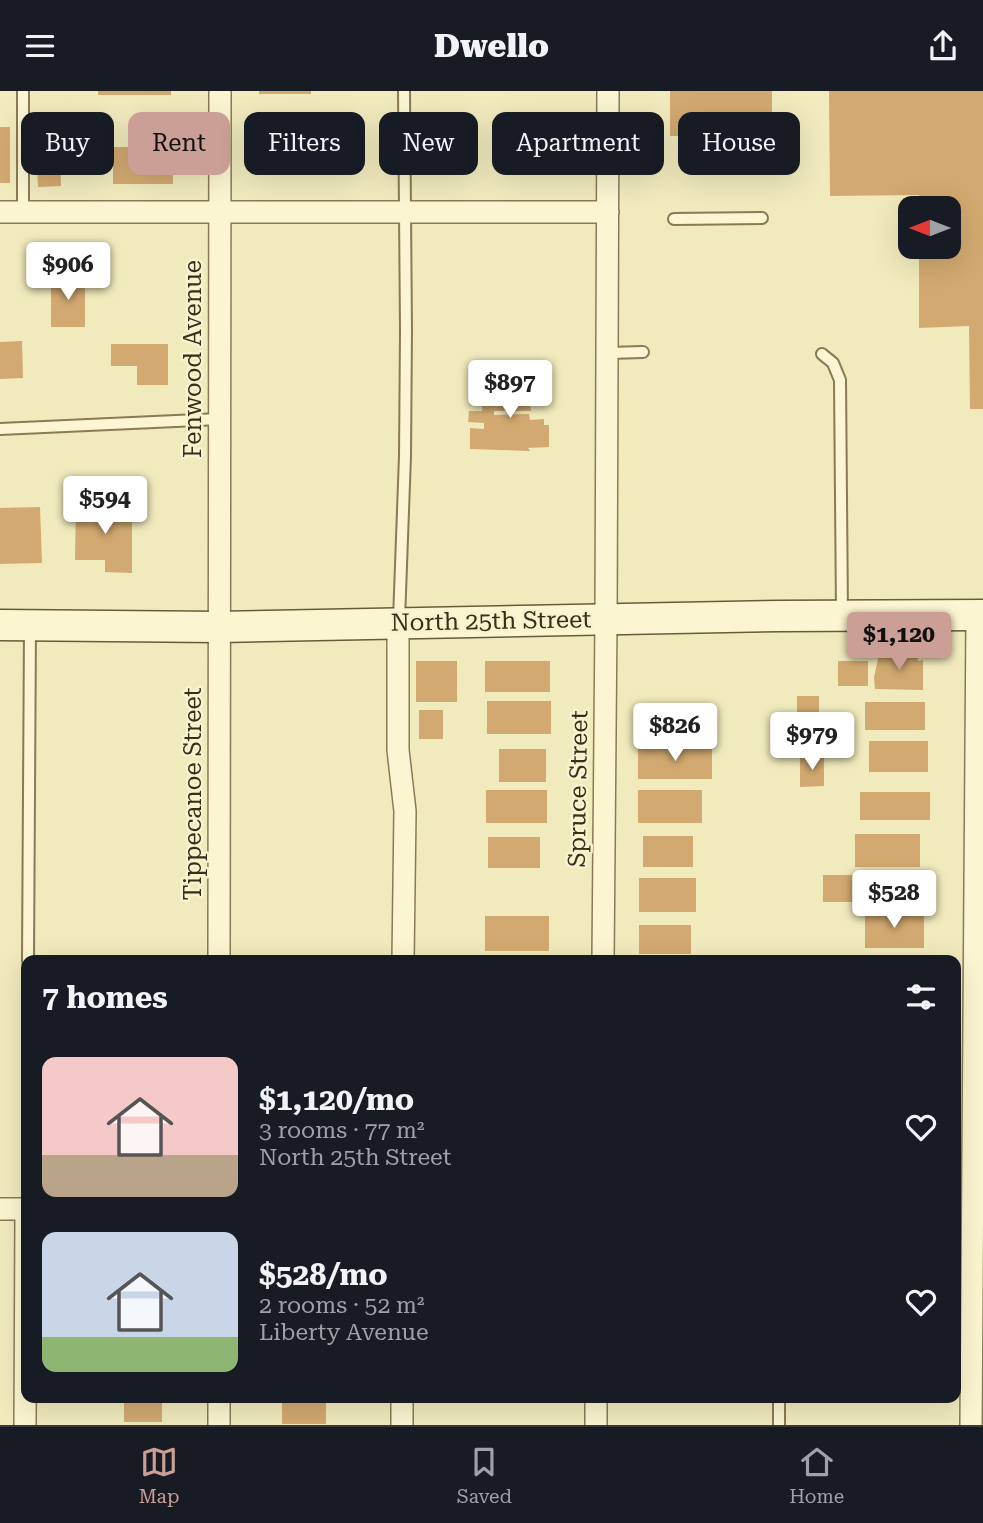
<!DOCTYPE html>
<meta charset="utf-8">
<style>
:root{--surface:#171b24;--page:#20242c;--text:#f1f3f6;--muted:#9ea1a6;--line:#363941;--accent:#cb9e96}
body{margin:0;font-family:"Roboto Serif",serif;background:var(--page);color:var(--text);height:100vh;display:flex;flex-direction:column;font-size:26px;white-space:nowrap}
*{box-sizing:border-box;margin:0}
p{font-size:23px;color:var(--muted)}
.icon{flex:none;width:38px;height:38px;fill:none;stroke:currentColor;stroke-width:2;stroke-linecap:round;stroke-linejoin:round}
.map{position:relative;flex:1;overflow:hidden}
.sheet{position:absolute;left:21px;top:864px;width:940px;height:448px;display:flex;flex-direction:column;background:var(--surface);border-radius:14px;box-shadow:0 7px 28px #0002}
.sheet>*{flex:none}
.hud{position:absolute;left:21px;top:21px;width:942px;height:63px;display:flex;gap:14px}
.needle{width:46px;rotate:270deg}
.buttons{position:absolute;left:898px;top:105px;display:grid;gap:14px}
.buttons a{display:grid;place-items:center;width:63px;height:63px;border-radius:14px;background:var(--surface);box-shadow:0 7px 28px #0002;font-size:35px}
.price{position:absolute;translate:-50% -60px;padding:0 16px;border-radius:7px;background:#fff;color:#222;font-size:23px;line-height:46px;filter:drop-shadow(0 2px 4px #0008)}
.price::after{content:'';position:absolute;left:50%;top:42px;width:21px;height:16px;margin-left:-10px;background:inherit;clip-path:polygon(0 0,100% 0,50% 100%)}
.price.on{background:var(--accent);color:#111}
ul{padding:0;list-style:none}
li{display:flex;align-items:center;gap:21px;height:175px;padding:0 21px}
li span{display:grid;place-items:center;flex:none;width:196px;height:140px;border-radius:14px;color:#555}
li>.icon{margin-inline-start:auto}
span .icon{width:84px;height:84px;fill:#fffc;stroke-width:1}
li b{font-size:30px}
h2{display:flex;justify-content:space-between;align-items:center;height:84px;padding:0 21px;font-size:30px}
.pill{padding:0 24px;border-radius:14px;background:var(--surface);box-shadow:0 7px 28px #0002;font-size:24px;line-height:63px}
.pill.on{background:var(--accent);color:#111}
header{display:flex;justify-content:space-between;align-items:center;height:91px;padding:0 21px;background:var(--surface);font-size:32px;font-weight:800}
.dock{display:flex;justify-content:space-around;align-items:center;height:98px;border-top:2px solid var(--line);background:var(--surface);font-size:19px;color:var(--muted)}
.dock a{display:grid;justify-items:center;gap:4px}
.dock .on{color:var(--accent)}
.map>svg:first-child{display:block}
</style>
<header><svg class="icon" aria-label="menu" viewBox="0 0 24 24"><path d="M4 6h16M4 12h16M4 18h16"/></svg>Dwello<svg class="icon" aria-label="share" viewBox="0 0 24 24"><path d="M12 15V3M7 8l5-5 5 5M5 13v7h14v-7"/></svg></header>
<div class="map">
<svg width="983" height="1334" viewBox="0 0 983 1334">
<rect width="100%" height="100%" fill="#f1eabd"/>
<!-- building -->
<path fill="#d2a970" d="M98 0H171V4H98Z
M259 0H311V3H259Z
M670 0H772V59H725V74H691V45H670Z
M829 0H983V318H970L969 235 919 237V156H948V117H919V104L830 105Z
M0 36H10V92H0Z
M113 56H173V93H113Z
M60 58 61 95 38 96 36 59Z
M51 185H85V236H51Z
M22 250 23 287 0 288V251Z
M111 253H168V294H137V275H111Z
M529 291V296H549V313H530L531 320H494V324L529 323 530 329 544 328V334H549V356L528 357 530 360 470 358V337L484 338V332L468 331 469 320H482L483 302 496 303 506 292Z
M76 415H132V482L105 481V469H75Z
M40 416 42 472 0 473V417Z
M883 560 907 562V565H918V570L923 569V599L875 598 874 586 879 564 883 565Z
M416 570H457V611H416Z
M485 570H550V601H485Z
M838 570H868V595H838Z
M797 605H819V631H797Z
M487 610H551V643H487Z
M865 611H925V639H865Z
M419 619H443V648H419Z
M869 650H928V681H869Z
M638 656H712V688H638Z
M499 658H546V691H499Z
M800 667H824V695L800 696Z
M486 699H547V732H486Z
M638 699H702V732H638Z
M860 701H930V729H860Z
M855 743H920V776H855Z
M643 745H693V776H643Z
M488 746H540V777H488Z
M823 784H854V811H823Z
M639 787H696V821H639Z
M865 821H924V857H865Z
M485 825H549V860H485Z
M639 834H691V863H639Z
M638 866H706V870H638Z
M124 1307H162V1331H124Z
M282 1307H326V1333H282Z"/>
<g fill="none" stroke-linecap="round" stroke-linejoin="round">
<!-- lane casing -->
<g stroke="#8a7a55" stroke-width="14">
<path id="lane" d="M23 0V121
M674 128 762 127
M608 262 643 261
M822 263 833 272 840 289 842 523
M0 338 220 328
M399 529 405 365 406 239 404 0
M28 870 30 537
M779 1334V1307"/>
</g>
<!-- street casing -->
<g stroke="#8a7a55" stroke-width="24">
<path id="street" d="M0 121H608
M398 532V659L405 720 403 870
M219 870 220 0
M603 870 606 528 608 0
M0 1118H26
M219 1307V1334
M402 1307V1334
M25 1334 26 1124
M596 1334V1307
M971 1334 977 525"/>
</g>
<!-- secondary casing -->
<g stroke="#6b5a39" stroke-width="33">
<path id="secondary" d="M0 534 219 536 780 525 983 524"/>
</g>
<!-- lane -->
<use href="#lane" stroke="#fbf5d1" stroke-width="10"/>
<!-- street -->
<use href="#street" stroke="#fbf5d1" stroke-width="21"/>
<!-- secondary -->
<use href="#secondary" stroke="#fbf5d1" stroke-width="30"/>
</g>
<g text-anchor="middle" stroke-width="5" stroke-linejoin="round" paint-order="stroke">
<!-- street labels -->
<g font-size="24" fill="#382e1b" stroke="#f8f2cd">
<text transform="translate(193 268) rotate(-90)" y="8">Fenwood Avenue</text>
<text transform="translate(491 530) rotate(-1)" y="8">North 25th Street</text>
<text transform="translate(578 698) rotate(-89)" y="8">Spruce Street</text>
<text transform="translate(193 703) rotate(-90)" y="8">Tippecanoe Street</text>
</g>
</g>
</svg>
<div class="buttons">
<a><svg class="needle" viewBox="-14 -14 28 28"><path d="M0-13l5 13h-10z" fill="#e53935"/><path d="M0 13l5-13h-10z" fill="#9ea1a6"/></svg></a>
</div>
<b class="price" style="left:68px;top:211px">$906</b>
<b class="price" style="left:510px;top:329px">$897</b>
<b class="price" style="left:105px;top:445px">$594</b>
<b class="price on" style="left:899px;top:581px">$1,120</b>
<b class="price" style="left:675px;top:672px">$826</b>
<b class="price" style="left:812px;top:681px">$979</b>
<b class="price" style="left:894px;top:839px">$528</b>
<div class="hud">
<a class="pill">Buy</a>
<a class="pill on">Rent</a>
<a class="pill">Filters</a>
<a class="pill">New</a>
<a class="pill">Apartment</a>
<a class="pill">House</a>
</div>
<section class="sheet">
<h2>7 homes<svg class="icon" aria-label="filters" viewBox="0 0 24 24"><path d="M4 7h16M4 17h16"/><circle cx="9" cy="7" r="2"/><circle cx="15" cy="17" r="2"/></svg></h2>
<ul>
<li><span style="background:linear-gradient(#f6c9c9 70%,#b9a48a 0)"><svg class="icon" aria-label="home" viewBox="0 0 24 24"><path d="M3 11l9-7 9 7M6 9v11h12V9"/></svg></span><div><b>$1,120/mo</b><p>3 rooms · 77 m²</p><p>North 25th Street</p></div><svg class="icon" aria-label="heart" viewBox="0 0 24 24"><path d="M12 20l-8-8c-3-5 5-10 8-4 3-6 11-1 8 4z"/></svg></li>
<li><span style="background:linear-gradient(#c9d6e8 75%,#8fb573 0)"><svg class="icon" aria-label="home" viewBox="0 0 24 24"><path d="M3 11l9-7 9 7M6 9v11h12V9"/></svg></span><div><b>$528/mo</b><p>2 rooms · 52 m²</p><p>Liberty Avenue</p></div><svg class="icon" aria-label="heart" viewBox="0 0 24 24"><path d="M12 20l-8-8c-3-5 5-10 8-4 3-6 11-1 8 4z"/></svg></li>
</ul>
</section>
</div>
<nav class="dock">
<a class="on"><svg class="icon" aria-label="map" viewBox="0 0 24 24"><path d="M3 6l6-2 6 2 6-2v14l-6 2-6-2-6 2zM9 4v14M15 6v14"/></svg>Map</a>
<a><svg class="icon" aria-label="saved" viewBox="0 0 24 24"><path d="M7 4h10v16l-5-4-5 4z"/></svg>Saved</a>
<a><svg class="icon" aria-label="home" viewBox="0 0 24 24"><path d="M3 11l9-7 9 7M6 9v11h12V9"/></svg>Home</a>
</nav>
